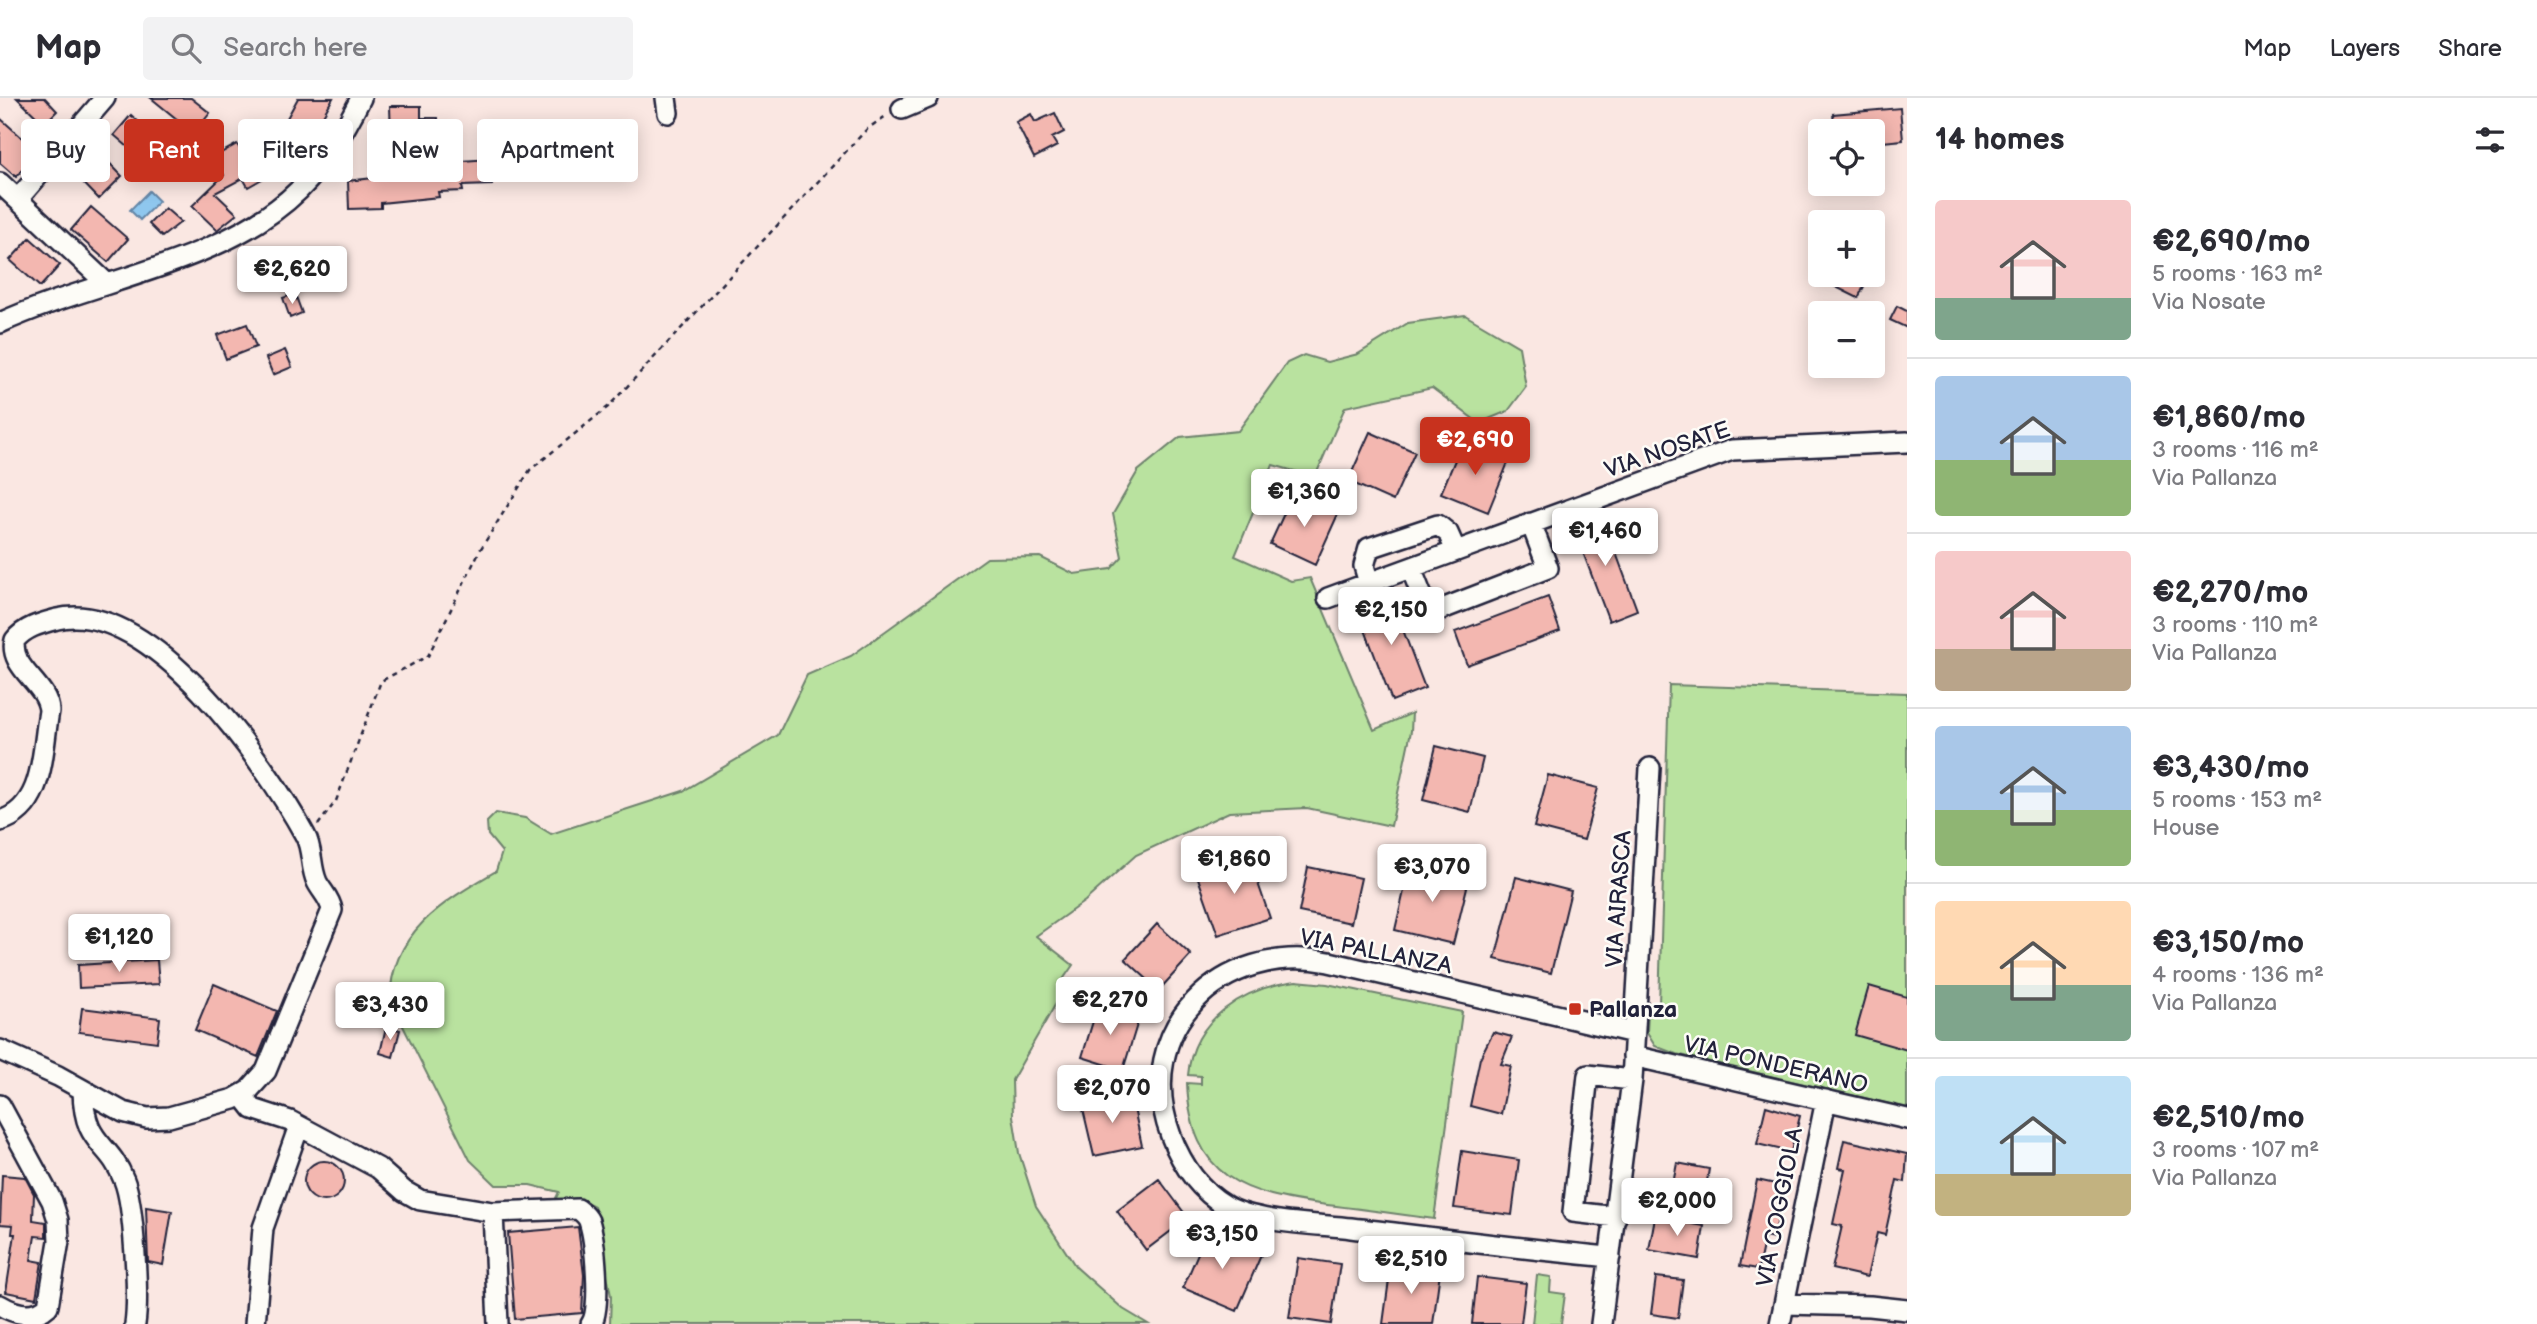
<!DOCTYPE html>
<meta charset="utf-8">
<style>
:root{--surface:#fff;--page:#f2f2f3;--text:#2b2b33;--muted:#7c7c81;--line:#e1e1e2;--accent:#c8321e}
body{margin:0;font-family:"Balsamiq Sans",sans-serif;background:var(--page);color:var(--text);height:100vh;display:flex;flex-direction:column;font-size:26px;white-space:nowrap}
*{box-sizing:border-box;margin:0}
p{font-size:23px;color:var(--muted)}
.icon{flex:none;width:38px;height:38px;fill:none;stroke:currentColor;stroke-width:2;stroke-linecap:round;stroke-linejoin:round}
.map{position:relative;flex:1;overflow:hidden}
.sheet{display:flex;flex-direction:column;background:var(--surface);width:630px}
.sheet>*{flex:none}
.guide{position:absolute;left:21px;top:21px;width:665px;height:63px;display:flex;gap:14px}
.fabs{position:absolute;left:1808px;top:21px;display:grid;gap:14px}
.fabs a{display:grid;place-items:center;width:77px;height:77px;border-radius:7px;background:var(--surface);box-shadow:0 4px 18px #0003;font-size:35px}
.price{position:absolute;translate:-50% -60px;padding:0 16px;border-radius:7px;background:#fff;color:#222;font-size:23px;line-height:46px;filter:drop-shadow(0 2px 4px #0008)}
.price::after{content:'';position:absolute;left:50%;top:42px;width:21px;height:16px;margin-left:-10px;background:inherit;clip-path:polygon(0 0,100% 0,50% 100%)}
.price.on{background:var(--accent);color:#fff}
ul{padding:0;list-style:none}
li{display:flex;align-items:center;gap:21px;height:175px;padding:0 28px}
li+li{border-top:2px solid var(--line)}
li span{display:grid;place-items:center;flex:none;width:196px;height:140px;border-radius:7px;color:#555}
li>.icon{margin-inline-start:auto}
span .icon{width:84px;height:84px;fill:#fffc;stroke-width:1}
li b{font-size:30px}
h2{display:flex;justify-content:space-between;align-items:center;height:84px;padding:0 28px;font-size:30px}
.chip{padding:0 24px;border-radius:7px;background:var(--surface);box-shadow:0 4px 18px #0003;font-size:24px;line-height:63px}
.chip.on{background:var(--accent);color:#fff}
header{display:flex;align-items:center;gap:42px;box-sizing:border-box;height:98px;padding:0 35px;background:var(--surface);border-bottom:2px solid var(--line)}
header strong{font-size:33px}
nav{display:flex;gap:38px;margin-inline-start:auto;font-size:24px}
.search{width:490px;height:63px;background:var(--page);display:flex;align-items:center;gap:18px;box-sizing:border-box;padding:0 24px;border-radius:7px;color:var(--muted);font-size:26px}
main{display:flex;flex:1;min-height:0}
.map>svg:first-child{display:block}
</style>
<header>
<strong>Map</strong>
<div class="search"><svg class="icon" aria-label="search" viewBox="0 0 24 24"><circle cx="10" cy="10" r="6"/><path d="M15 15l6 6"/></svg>Search here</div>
<nav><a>Map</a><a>Layers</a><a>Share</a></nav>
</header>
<main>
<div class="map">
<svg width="1907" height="1226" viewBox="0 0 1907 1226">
<rect width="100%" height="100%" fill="#fae7e2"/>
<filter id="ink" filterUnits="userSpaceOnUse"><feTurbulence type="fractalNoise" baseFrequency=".0143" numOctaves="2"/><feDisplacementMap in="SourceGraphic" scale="14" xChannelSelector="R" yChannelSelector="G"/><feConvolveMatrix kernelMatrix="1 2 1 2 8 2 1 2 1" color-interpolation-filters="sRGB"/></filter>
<g filter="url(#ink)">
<!-- green -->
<path fill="#b9e29f" stroke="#6e826d" stroke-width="2" d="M1465 217 1519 249 1526 289 1508 313 1479 325 1432 290 1345 309 1315 379 1273 367 1235 458 1291 483 1310 480 1374 632 1412 615 1411 633 1391 728 1307 710 1229 714 1136 757 1085 803 1036 838 1073 867 1062 883 1058 902 1012 982 1013 1018 1019 1055 1036 1108 1076 1169 1123 1211 1148 1226H610L611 1198 594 1108 586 1104 555 1102 559 1094 530 1087H496L470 1062 390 902C391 834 443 804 496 773L502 754 488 737 487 724 496 715 525 720 551 736 683 693 778 637 807 577 851 558 987 460 1040 459 1074 476 1111 471 1122 459 1113 416 1138 373 1180 339 1238 333 1287 265 1304 257 1327 264 1358 256 1408 225Z
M1669 587 1907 595V1010L1676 956 1655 948 1647 935 1648 913 1659 906Z
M1296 883 1327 886 1462 914 1434 1121C1398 1116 1362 1111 1327 1107 1245 1096 1191 1082 1187 985L1201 986V978L1188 977C1193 920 1244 890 1296 883Z
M1537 1177 1551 1179 1550 1194 1565 1196 1561 1226H1532Z"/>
<!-- water -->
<path fill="#8fc7ee" stroke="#6385a6" stroke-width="2" d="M149 93 159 103 140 122 130 112Z"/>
<!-- building -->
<path fill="#f3b7b0" stroke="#22223b" stroke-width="2" d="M17 0H45L57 13 44 26Z
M151 0H191L210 15 194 35Z
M298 0H333L298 62 283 54 287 48 275 42Z
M390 8H421V20H438V47L412 48V38H391Z
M1900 10 1903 42 1872 45V33H1835L1833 16Z
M1055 15 1064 34 1052 40 1057 48 1034 60 1016 24 1031 16 1035 24Z
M131 17 159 42 142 61 114 37Z
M0 20 38 54 16 79 0 65Z
M237 46 244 58 249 55 255 66 261 63 269 77 248 89 243 80 215 95 237 116 217 132 192 108 224 77 214 59Z
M93 48 122 78 99 101 70 71Z
M490 61 492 87 462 88 463 93 438 94 439 99 381 105V110L349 111 348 83 433 73V65Z
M91 109 128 141 108 164 71 132Z
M165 110 181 124 162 139 149 126Z
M30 140 60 167 40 189 10 162Z
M1840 177H1870L1858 200 1834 188Z
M295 196 302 215 290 220 283 200Z
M1897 208 1907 213V230L1890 222Z
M247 226 256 249 226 261 217 237Z
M285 252 292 269 273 277 266 260Z
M1370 334 1415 354 1393 403 1348 383Z
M1463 343 1509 362 1488 414 1441 395Z
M1293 396 1338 416 1315 467 1270 446Z
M1602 417 1637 512 1609 523 1573 428Z
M1389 495 1425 590 1392 603 1356 508Z
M1548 499 1560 533 1467 567 1455 534Z
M1436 648 1483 660 1470 714 1423 702Z
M1548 677 1598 690 1584 742 1534 729Z
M1249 759 1270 820 1218 837 1197 777Z
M1410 767 1469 781 1453 846 1395 832Z
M1308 769 1361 780 1351 825 1299 814Z
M1516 779 1571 793 1551 875 1495 861Z
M1157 826 1191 857 1159 892 1125 861Z
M157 862 159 886 79 890 78 867Z
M214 886 277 913 258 959 195 932Z
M1869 888 1907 899V952L1855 937Z
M1098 907 1139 920 1123 972 1082 959Z
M82 910 160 920 157 944 79 934Z
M386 929 400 932 393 959 380 955Z
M1493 934 1512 939 1501 966 1511 968 1501 1016 1470 1008 1480 960Z
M1131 996 1142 1048 1094 1058 1082 1007Z
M1766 1008 1800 1018 1791 1054 1757 1046Z
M1844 1042 1907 1056 1905 1084 1897 1082 1885 1137 1877 1135 1867 1179 1832 1171 1842 1128 1833 1126 1845 1071 1838 1070Z
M1462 1053 1519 1062 1512 1117 1454 1110Z
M304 1083a20 20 0 1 1 40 0a20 20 0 1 1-40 0Z
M1677 1065 1709 1071 1704 1102 1671 1096Z
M2 1077 25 1079 34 1096 33 1122 46 1124V1139L35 1138 31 1162 42 1164 36 1200 6 1194 15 1136H12L13 1127 0 1126Z
M1159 1081 1188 1120 1146 1152 1117 1113Z
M1757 1082 1785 1088 1774 1140 1765 1138 1758 1171 1740 1168Z
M146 1109 172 1113 163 1167 148 1164Z
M1655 1119 1704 1128 1699 1161 1649 1152Z
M578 1129 584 1177 582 1215 515 1221 508 1135Z
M1208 1132 1262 1155 1237 1213 1183 1190Z
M1298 1160 1340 1166 1331 1226 1289 1220Z
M1391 1167 1440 1174 1433 1226H1383Z
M1477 1179 1526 1185 1521 1226H1472Z
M1656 1179 1683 1182 1678 1220 1651 1216Z"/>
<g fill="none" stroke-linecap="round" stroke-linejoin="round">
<!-- minor casing -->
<g stroke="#22223b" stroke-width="24">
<path id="minor" d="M666 0 668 15
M902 11 928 0
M0 85 105 184
M18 101 105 0
M0 225C95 181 224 166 299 92 326 65 344 34 361 0
M1411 470 1429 516 1548 470 1531 425
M1369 485 1364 468 1369 450 1438 427 1448 435 1456 453
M1328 500 1732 352 1907 344
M0 723C45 710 42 652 49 613 48 586 8 570 15 542 25 529 42 525 57 521 151 499 266 666 305 737 313 751 310 769 317 784 322 794 330 800 332 812L266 973 248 993 234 1001 169 1019 147 1020 123 1014 58 978 0 952
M1633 958 1907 1021
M83 992C84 1049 108 1041 124 1082 134 1106 139 1199 135 1226
M242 997 253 1011 290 1023 378 1070 404 1093 420 1102 493 1114 578 1111C582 1114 587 1118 589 1123 595 1141 602 1212 591 1226
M0 1007 52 1103 58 1122 59 1143 48 1208C34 1221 15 1216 0 1207
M493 1114 498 1226
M1616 1119 1573 1114 1588 977 1632 982
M1610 1159C1523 1151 1437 1140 1351 1130 1316 1126 1256 1125 1226 1108 1199 1092 1182 1067 1171 1038 1131 931 1222 843 1329 864L1634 935
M1784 1206 1870 1208 1907 1212
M255 1226 263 1130 299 1028
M1601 1226 1632 982 1650 670
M1780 1226 1826 1002"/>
</g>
<!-- path -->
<path stroke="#22223b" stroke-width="2.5" stroke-dasharray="5 5" stroke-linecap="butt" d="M318 727 336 703 381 583 428 558 480 452 530 372 608 309 867 31 886 18"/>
<!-- minor -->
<use href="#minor" stroke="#fdfcf7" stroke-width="19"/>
</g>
</g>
<!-- markers -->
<rect fill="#c8321e" stroke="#fdfcf7" stroke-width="2.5" x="1568" y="904" width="14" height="14" rx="3.5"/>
<g text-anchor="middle" stroke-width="5" stroke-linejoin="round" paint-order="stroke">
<!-- street labels -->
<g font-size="23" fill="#22223b" stroke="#fdfcf7">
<text transform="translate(1667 351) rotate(-19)" y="8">VIA NOSATE</text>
<text transform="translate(1618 801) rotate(-86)" y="8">VIA AIRASCA</text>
<text transform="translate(1376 853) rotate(11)" y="8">VIA PALLANZA</text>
<text transform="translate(1776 966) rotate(13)" y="8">VIA PONDERANO</text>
<text transform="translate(1779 1109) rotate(-79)" y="8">VIA COGGIOLA</text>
</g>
<!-- poi labels -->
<g font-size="23" font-weight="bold" fill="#22223b" stroke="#fdfcf7" text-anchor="start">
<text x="1589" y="919">Pallanza</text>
</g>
</g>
</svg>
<div class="fabs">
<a><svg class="icon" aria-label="locate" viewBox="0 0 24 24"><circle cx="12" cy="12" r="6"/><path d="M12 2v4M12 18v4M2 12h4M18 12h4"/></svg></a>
<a>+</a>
<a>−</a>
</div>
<b class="price" style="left:292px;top:208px">€2,620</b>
<b class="price on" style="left:1475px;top:379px">€2,690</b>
<b class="price" style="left:1304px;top:431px">€1,360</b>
<b class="price" style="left:1605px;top:470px">€1,460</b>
<b class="price" style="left:1391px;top:549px">€2,150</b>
<b class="price" style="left:1234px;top:798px">€1,860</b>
<b class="price" style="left:1432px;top:806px">€3,070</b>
<b class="price" style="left:119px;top:876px">€1,120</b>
<b class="price" style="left:1110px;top:939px">€2,270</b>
<b class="price" style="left:390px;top:944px">€3,430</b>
<b class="price" style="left:1112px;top:1027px">€2,070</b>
<b class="price" style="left:1677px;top:1140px">€2,000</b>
<b class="price" style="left:1222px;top:1173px">€3,150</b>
<b class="price" style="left:1411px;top:1198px">€2,510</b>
<div class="guide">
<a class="chip">Buy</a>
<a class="chip on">Rent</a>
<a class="chip">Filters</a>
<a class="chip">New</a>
<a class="chip">Apartment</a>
</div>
</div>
<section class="sheet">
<h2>14 homes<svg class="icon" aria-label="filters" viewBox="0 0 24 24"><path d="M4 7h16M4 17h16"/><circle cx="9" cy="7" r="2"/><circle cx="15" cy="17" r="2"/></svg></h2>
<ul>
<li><span style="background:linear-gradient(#f6c9c9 70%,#7fa58c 0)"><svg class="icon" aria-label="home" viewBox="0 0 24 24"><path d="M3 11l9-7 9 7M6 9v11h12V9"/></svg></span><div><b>€2,690/mo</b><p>5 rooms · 163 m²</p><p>Via Nosate</p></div></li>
<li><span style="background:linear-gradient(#a9c7e8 60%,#8fb573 0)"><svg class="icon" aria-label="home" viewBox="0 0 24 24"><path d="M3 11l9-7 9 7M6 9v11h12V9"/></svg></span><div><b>€1,860/mo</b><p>3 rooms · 116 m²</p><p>Via Pallanza</p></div></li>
<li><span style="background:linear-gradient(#f6c9c9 70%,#b9a48a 0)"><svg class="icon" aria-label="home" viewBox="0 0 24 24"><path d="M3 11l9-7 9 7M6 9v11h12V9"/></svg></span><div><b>€2,270/mo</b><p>3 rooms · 110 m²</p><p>Via Pallanza</p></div></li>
<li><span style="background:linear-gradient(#a9c7e8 60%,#8fb573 0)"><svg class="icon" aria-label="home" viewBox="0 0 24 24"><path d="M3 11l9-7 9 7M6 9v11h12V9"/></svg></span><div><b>€3,430/mo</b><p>5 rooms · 153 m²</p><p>House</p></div></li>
<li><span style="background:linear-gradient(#ffd9b3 60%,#7fa58c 0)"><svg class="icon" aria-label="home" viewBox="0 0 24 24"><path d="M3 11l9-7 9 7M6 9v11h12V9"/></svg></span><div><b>€3,150/mo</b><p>4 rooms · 136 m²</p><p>Via Pallanza</p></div></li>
<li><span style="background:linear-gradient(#bfe0f5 70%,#c2b280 0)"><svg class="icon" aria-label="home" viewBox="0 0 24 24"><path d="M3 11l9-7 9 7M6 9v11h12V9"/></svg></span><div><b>€2,510/mo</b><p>3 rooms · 107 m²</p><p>Via Pallanza</p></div></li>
</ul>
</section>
</main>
